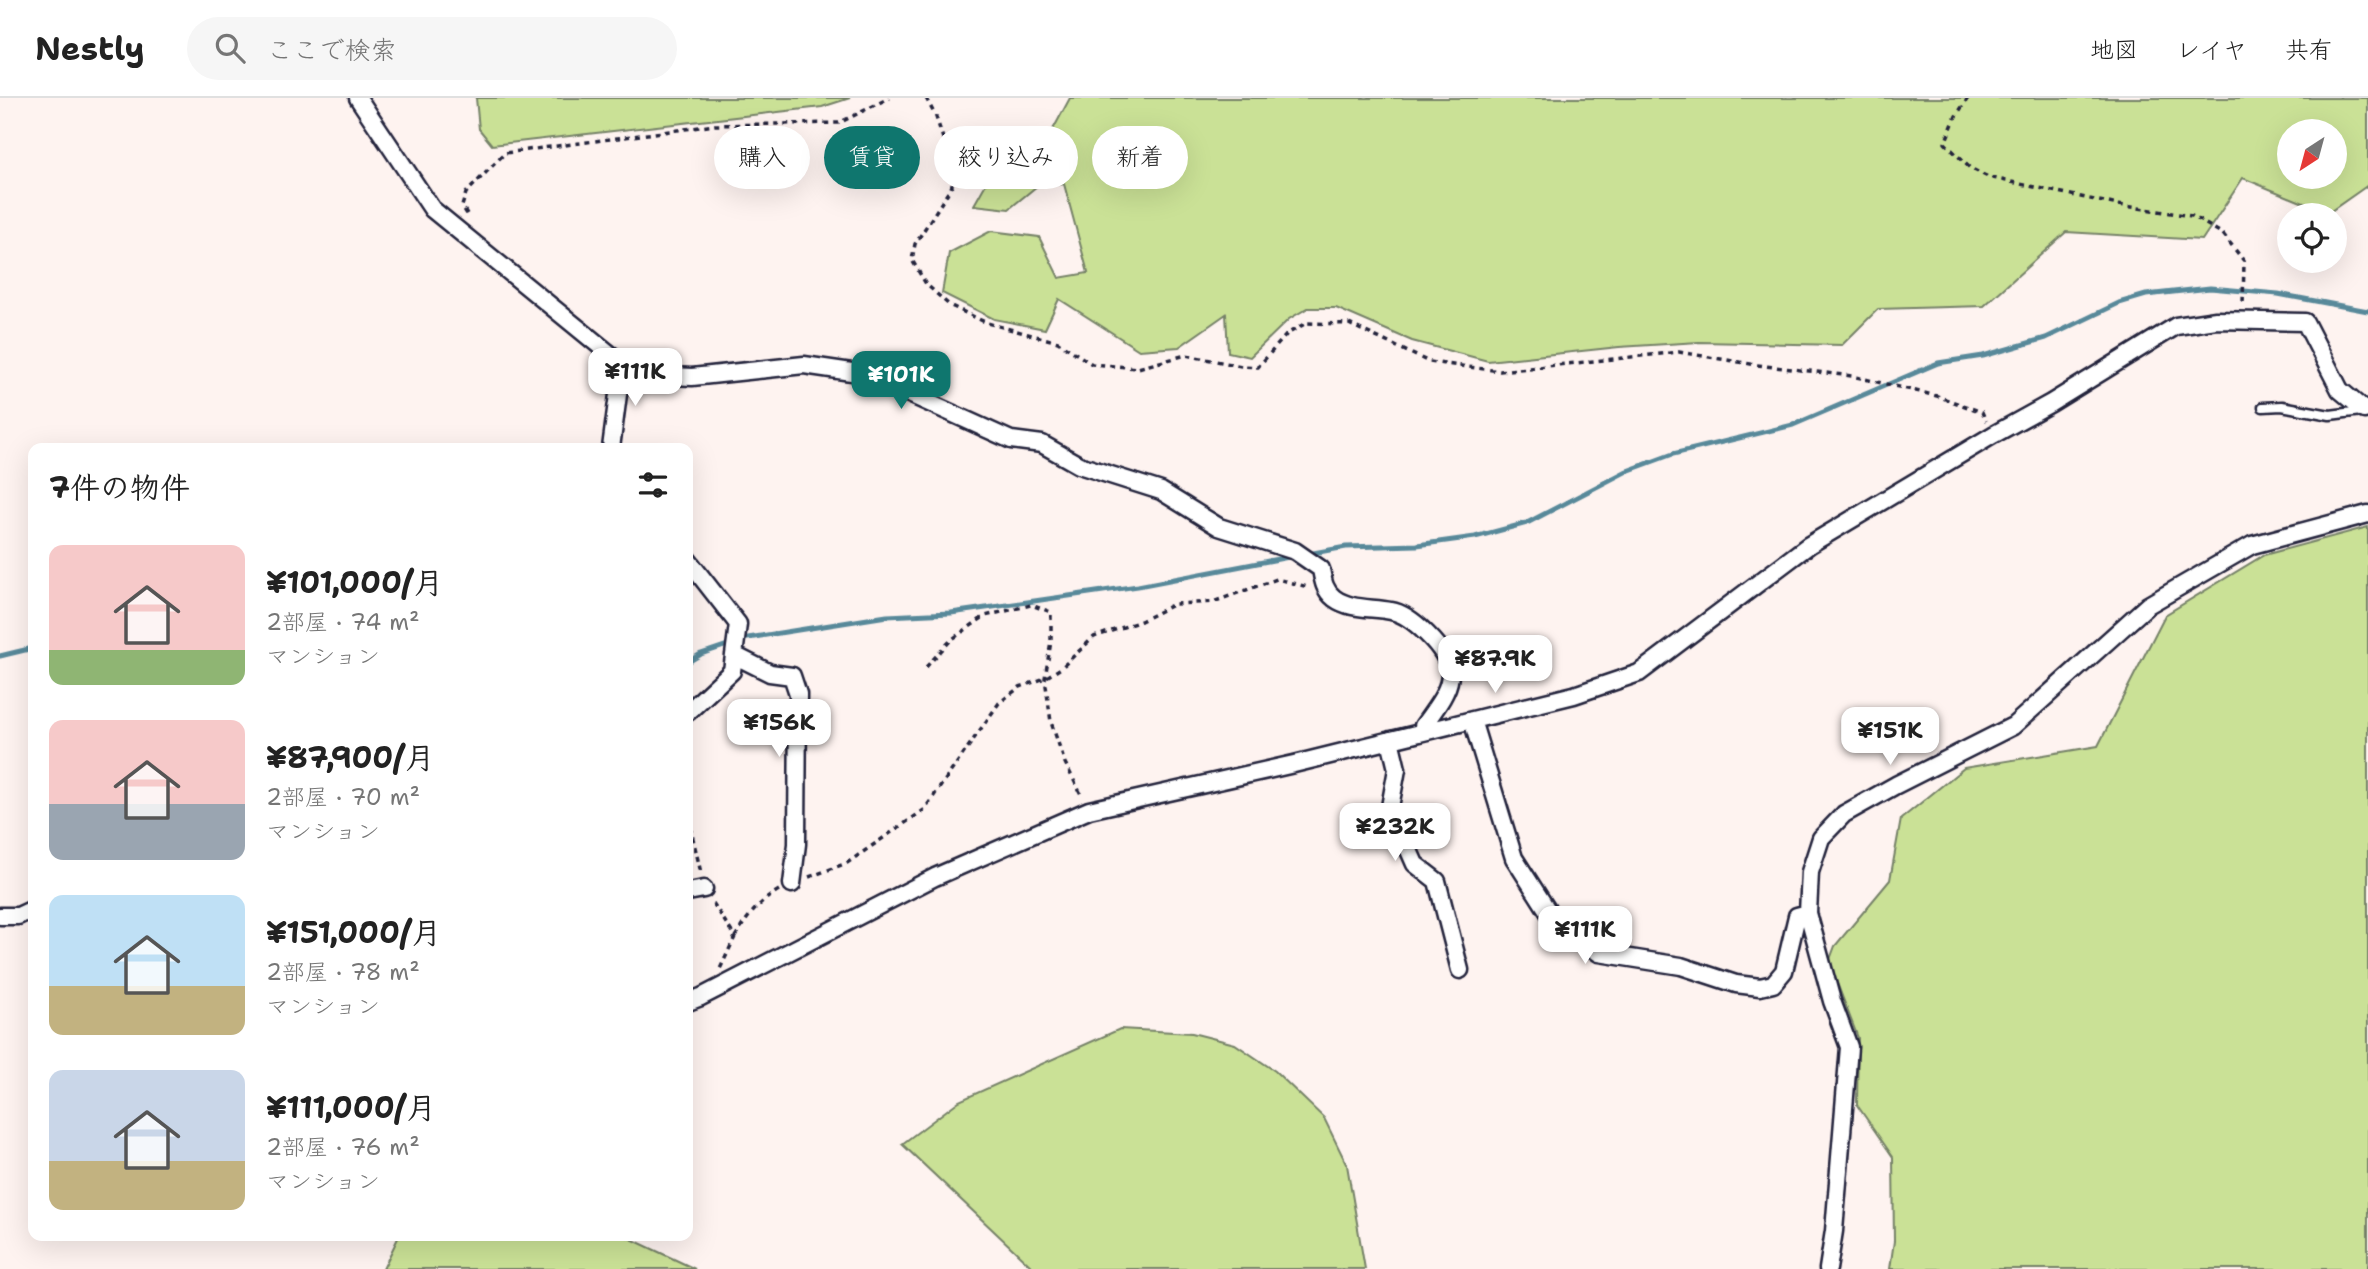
<!DOCTYPE html>
<html lang="ja">
<meta charset="utf-8">
<style>
:root{--surface:#fff;--page:#f6f6f6;--text:#222;--muted:#767676;--line:#e0e0e0;--accent:#0f766e}
body{margin:0;font-family:"Shantell Sans","Klee One",sans-serif;background:var(--page);color:var(--text);height:100vh;display:flex;flex-direction:column;font-size:26px;white-space:nowrap}
*{box-sizing:border-box;margin:0}
p{font-size:23px;color:var(--muted)}
.icon{flex:none;width:38px;height:38px;fill:none;stroke:currentColor;stroke-width:2;stroke-linecap:round;stroke-linejoin:round}
.map{position:relative;flex:1;overflow:hidden}
.side{position:absolute;left:28px;top:345px;width:665px;height:798px;display:flex;flex-direction:column;background:var(--surface);border-radius:14px;box-shadow:0 7px 28px #0002}
.side>*{flex:none}
.hud{position:absolute;left:714px;top:28px;width:665px;height:63px;display:flex;gap:14px}
.needle{width:46px;rotate:216deg}
.controls{position:absolute;left:2277px;top:21px;display:grid;gap:14px}
.controls a{display:grid;place-items:center;width:70px;height:70px;border-radius:50%;background:var(--surface);box-shadow:0 7px 28px #0002;font-size:35px}
.price{position:absolute;translate:-50% -60px;padding:0 16px;border-radius:14px;background:#fff;color:#222;font-size:23px;line-height:46px;filter:drop-shadow(0 2px 4px #0008)}
.price::after{content:'';position:absolute;left:50%;top:42px;width:21px;height:16px;margin-left:-10px;background:inherit;clip-path:polygon(0 0,100% 0,50% 100%)}
.price.selected{background:var(--accent);color:#fff}
ul{padding:0;list-style:none}
li{display:flex;align-items:center;gap:21px;height:175px;padding:0 21px}
li span{display:grid;place-items:center;flex:none;width:196px;height:140px;border-radius:14px;color:#555}
li>.icon{margin-inline-start:auto}
span .icon{width:84px;height:84px;fill:#fffc;stroke-width:1}
li b{font-size:30px}
h2{display:flex;justify-content:space-between;align-items:center;height:84px;padding:0 21px;font-size:30px}
.chip{padding:0 24px;border-radius:32px;background:var(--surface);box-shadow:0 7px 28px #0002;font-size:24px;line-height:63px}
.chip.selected{background:var(--accent);color:#fff}
header{display:flex;align-items:center;gap:42px;box-sizing:border-box;height:98px;padding:0 35px;background:var(--surface);border-bottom:2px solid var(--line)}
header strong{font-size:33px}
nav{display:flex;gap:38px;margin-inline-start:auto;font-size:24px}
.search{width:490px;height:63px;background:var(--page);display:flex;align-items:center;gap:18px;box-sizing:border-box;padding:0 24px;border-radius:38px;color:var(--muted);font-size:26px}
.map>svg:first-child{display:block}
</style>
<header>
<strong>Nestly</strong>
<div class="search"><svg class="icon" aria-label="search" viewBox="0 0 24 24"><circle cx="10" cy="10" r="6"/><path d="M15 15l6 6"/></svg>ここで検索</div>
<nav><a>地図</a><a>レイヤ</a><a>共有</a></nav>
</header>
<div class="map">
<svg width="2368" height="1171" viewBox="0 0 2368 1171">
<rect width="100%" height="100%" fill="#fef3f0"/>
<filter id="ink" filterUnits="userSpaceOnUse"><feTurbulence type="fractalNoise" baseFrequency=".0143" numOctaves="2"/><feDisplacementMap in="SourceGraphic" scale="14" xChannelSelector="R" yChannelSelector="G"/><feConvolveMatrix kernelMatrix="1 2 1 2 8 2 1 2 1" color-interpolation-filters="sRGB"/></filter>
<g filter="url(#ink)">
<!-- green -->
<path fill="#cae196" stroke="#768268" stroke-width="2" fill-rule="evenodd" d="M476 0H850L822 9 492 47 479 31Z
M1070 0H2368V87L2328 115 2243 80 2202 142 2066 134 1984 208 1878 211 1842 247 1699 244 1619 249 1488 263 1412 243 1336 210H1308L1289 221 1250 259 1228 254 1226 216 1179 249 1139 252 1059 201 1045 231 994 221 942 195 949 155 991 133 1039 139 1059 180 1088 175 1064 86 1037 88 1009 111 974 107C994 72 999 55 1042 52ZM2334 33V79H2289V33Z
M2368 429V1171H1890L1894 1143 1893 1059 1857 1007 1858 940 1829 864 1835 848 1890 782 1901 721 1964 670 2098 648 2165 517 2264 457Z
M1120 931 1192 935 1235 946 1275 973 1324 1020 1347 1067 1365 1171H1034L902 1046 959 1003Z
M399 1138H625L695 1171H383Z"/>
<g fill="none" stroke-linecap="round" stroke-linejoin="round">
<!-- stream -->
<path stroke="#59899a" stroke-width="5" d="M1308 456 1346 449 1417 447 1475 439 1527 425 1627 373 1673 356 1793 327 1938 265 1983 258 2046 240 2119 205 2146 197 2210 190 2278 196 2368 213
M0 558 33 550
M688 564 701 556 748 540 887 518 951 515 1138 488 1294 458"/>
<!-- lane casing -->
<g stroke="#22223b" stroke-width="13">
<path id="lane" d="M2263 309 2282 308 2330 317 2361 313"/>
</g>
<!-- street casing -->
<g stroke="#22223b" stroke-width="21">
<path id="street" d="M358 0 432 111 622 266 652 277 692 279 804 267 865 276 1011 342 1042 346 1079 367 1161 393 1219 429 1295 453 1321 471C1323 482 1324 492 1334 500 1350 512 1372 509 1391 513 1404 515 1418 527 1427 536 1465 573 1450 590 1423 628L1424 633
M611 350 622 266
M688 462 738 526 732 573 688 614
M734 557 770 575 792 578 798 596 797 746 792 786
M1472 622 1514 760 1553 821 1599 855 1681 868 1736 886 1760 889 1773 886 1784 873 1797 818 1808 815
M1390 642 1397 671 1390 709 1415 766 1437 783 1460 872
M688 794 704 791
M0 818H18L33 811
M688 904 701 899 935 779 1089 712 1294 666 1574 597 1639 575 1809 447 1993 337 2051 305 2176 228 2216 222 2305 224 2340 292 2364 312 2368 311
M1828 1171 1834 1133 1849 949 1832 903 1808 815 1810 774 1821 740 1844 716 1896 687 2013 628 2148 507 2252 447 2368 416"/>
</g>
<!-- path -->
<path stroke="#22223b" stroke-width="3.5" stroke-dasharray="5 5" stroke-linecap="butt" d="M926 0 936 19 950 62 952 88 915 146 912 162 926 186 949 207 987 225 1058 244 1092 266 1138 270 1186 257 1241 268 1258 269 1287 236 1306 225 1349 226 1429 264 1500 273 1679 254 1757 267 1852 278 1937 298 1982 314 1986 323
M1968 0 1956 18 1945 45 1970 70 1988 79 2118 107 2192 118 2223 136 2244 163 2243 207
M467 116 462 108 466 95 505 55 715 27 839 25 889 0
M926 569 951 542 985 518 1031 507 1051 514V543L1045 580 1051 624 1065 665 1082 698
M688 719 701 775
M809 779 847 765 924 712 999 605 1020 589 1045 580 1061 570 1094 539 1141 523 1174 506 1213 504 1277 481 1308 489
M713 805 735 839 720 871
M735 839C747 819 759 804 779 792"/>
<!-- lane -->
<use href="#lane" stroke="#fff" stroke-width="8"/>
<!-- street -->
<use href="#street" stroke="#fff" stroke-width="16"/>
</g>
</g>
</svg>
<div class="controls">
<a><svg class="needle" viewBox="-14 -14 28 28"><path d="M0-13l5 13h-10z" fill="#e53935"/><path d="M0 13l5-13h-10z" fill="#767676"/></svg></a>
<a><svg class="icon" aria-label="locate" viewBox="0 0 24 24"><circle cx="12" cy="12" r="6"/><path d="M12 2v4M12 18v4M2 12h4M18 12h4"/></svg></a>
</div>
<b class="price" style="left:635px;top:310px">¥111K</b>
<b class="price selected" style="left:901px;top:313px">¥101K</b>
<b class="price" style="left:1495px;top:597px">¥87.9K</b>
<b class="price" style="left:779px;top:661px">¥156K</b>
<b class="price" style="left:1890px;top:669px">¥151K</b>
<b class="price" style="left:1395px;top:765px">¥232K</b>
<b class="price" style="left:1585px;top:868px">¥111K</b>
<div class="hud">
<a class="chip">購入</a>
<a class="chip selected">賃貸</a>
<a class="chip">絞り込み</a>
<a class="chip">新着</a>
</div>
<section class="side">
<h2>7件の物件<svg class="icon" aria-label="filters" viewBox="0 0 24 24"><path d="M4 7h16M4 17h16"/><circle cx="9" cy="7" r="2"/><circle cx="15" cy="17" r="2"/></svg></h2>
<ul>
<li><span style="background:linear-gradient(#f6c9c9 75%,#8fb573 0)"><svg class="icon" aria-label="home" viewBox="0 0 24 24"><path d="M3 11l9-7 9 7M6 9v11h12V9"/></svg></span><div><b>¥101,000/月</b><p>2部屋 · 74 m²</p><p>マンション</p></div></li>
<li><span style="background:linear-gradient(#f6c9c9 60%,#9aa5b1 0)"><svg class="icon" aria-label="home" viewBox="0 0 24 24"><path d="M3 11l9-7 9 7M6 9v11h12V9"/></svg></span><div><b>¥87,900/月</b><p>2部屋 · 70 m²</p><p>マンション</p></div></li>
<li><span style="background:linear-gradient(#bfe0f5 65%,#c2b280 0)"><svg class="icon" aria-label="home" viewBox="0 0 24 24"><path d="M3 11l9-7 9 7M6 9v11h12V9"/></svg></span><div><b>¥151,000/月</b><p>2部屋 · 78 m²</p><p>マンション</p></div></li>
<li><span style="background:linear-gradient(#c9d6e8 65%,#c2b280 0)"><svg class="icon" aria-label="home" viewBox="0 0 24 24"><path d="M3 11l9-7 9 7M6 9v11h12V9"/></svg></span><div><b>¥111,000/月</b><p>2部屋 · 76 m²</p><p>マンション</p></div></li>
</ul>
</section>
</div>
